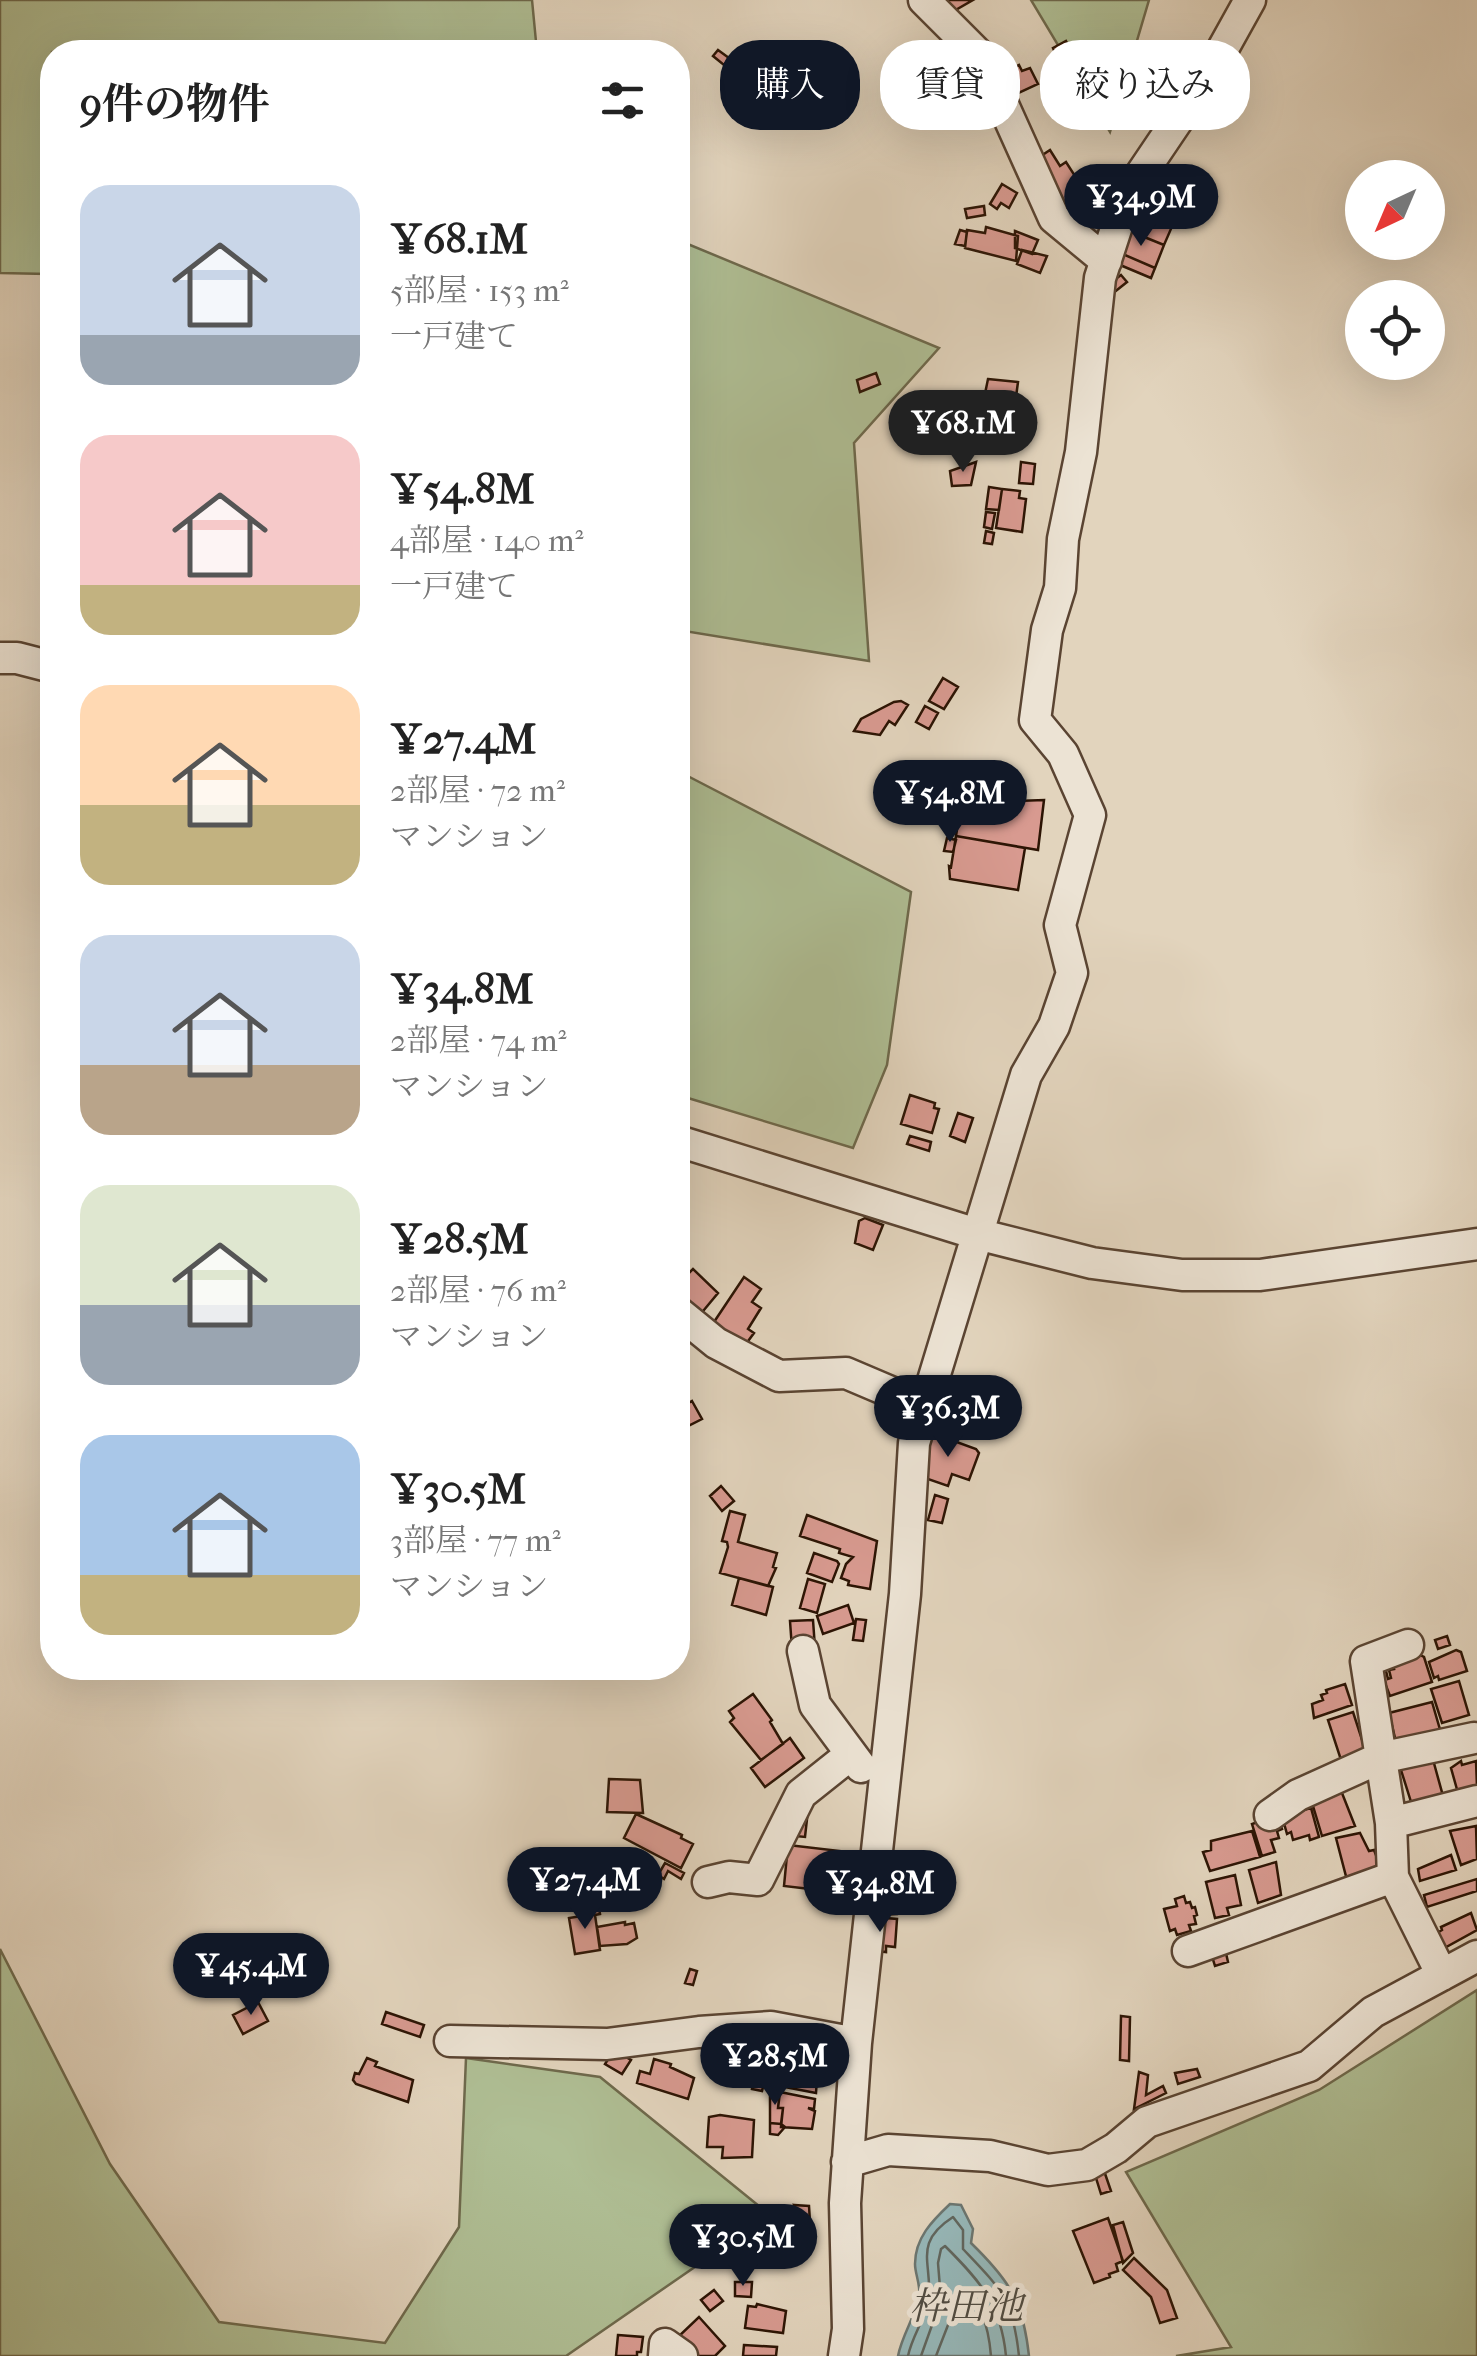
<!DOCTYPE html>
<html lang="ja">
<meta charset="utf-8">
<style>
:root{--surface:#fff;--page:#f2f2f2;--text:#222;--muted:#767676;--accent:#111827}
body{margin:0;font-family:"IM FELL French Canon","Noto Serif JP",serif;background:var(--page);color:var(--text);height:100vh;display:flex;flex-direction:column;font-size:38px;white-space:nowrap}
*{box-sizing:border-box;margin:0}
p{font-size:32px;color:var(--muted)}
.icon{flex:none;width:55px;height:55px;fill:none;stroke:currentColor;stroke-width:2;stroke-linecap:round;stroke-linejoin:round}
.map{position:relative;flex:1;overflow:hidden}
.details{position:absolute;left:40px;top:40px;width:650px;height:1640px;display:flex;flex-direction:column;background:var(--surface);border-radius:40px;box-shadow:0 10px 40px #0002}
.details>*{flex:none}
.banner{position:absolute;left:720px;top:40px;width:605px;height:90px;display:flex;gap:20px}
.needle{width:65px;rotate:224deg}
.buttons{position:absolute;left:1345px;top:160px;display:grid;gap:20px}
.buttons a{display:grid;place-items:center;width:100px;height:100px;border-radius:50%;background:var(--surface);box-shadow:0 10px 40px #0002;font-size:50px}
.price{position:absolute;translate:-50% -85px;padding:0 22px;border-radius:35px;background:var(--accent);color:#fff;font-size:32px;line-height:65px;filter:drop-shadow(0 2px 5px #0008)}
.price::after{content:'';position:absolute;left:50%;top:60px;width:30px;height:22px;margin-left:-15px;background:inherit;clip-path:polygon(0 0,100% 0,50% 100%)}
.price.active{background:#222;color:#fff}
ul{padding:0;list-style:none}
li{display:flex;align-items:center;gap:30px;height:250px;padding:0 40px}
li span{display:grid;place-items:center;flex:none;width:280px;height:200px;border-radius:30px;color:#555}
li>.icon{margin-inline-start:auto}
span .icon{width:120px;height:120px;fill:#fffc;stroke-width:1}
li b{font-size:42px}
h2{display:flex;justify-content:space-between;align-items:center;height:120px;padding:0 40px;font-size:42px}
.tag{padding:0 35px;border-radius:40px;background:var(--surface);box-shadow:0 10px 40px #0002;font-size:35px;line-height:90px}
.tag.active{background:var(--accent);color:#fff}
.map>svg:first-child{display:block}
</style>
<div class="map">
<svg width="1477" height="2356" viewBox="0 0 1477 2356">
<rect width="100%" height="100%" fill="#e2d4bd"/>
<filter id="stains"><feTurbulence type="fractalNoise" baseFrequency=".002" numOctaves="4"/><feColorMatrix values="0 0 0 0 .2 0 0 0 0 .09 0 0 0 0 .02 0 0 0 .5 -.17"/></filter>
<radialGradient id="worn" r=".72"><stop offset=".6" stop-color="#630" stop-opacity="0"/><stop offset="1" stop-color="#630" stop-opacity=".3"/></radialGradient>
<!-- green -->
<path fill="#afbe94" stroke="#6e694c" stroke-width="2.5" d="M0 0H532L537 52H52V302L48 274 0 273Z
M1031 0H1149L1110 132Z
M678 240 939 348 854 443 869 661 678 630Z
M678 771 911 892 887 1065 853 1148 678 1095Z
M0 1949 110 2164 219 2322 385 2343 459 2227 466 2058 600 2077 770 2215 566 2356H0Z
M1477 1990V2356H1176L1231 2347 1126 2172 1319 2090Z"/>
<!-- water -->
<path fill="#96b7b8" stroke="#6c7670" stroke-width="2.5" d="M950 2204 961 2205 973 2229 971 2243C1010 2281 1023 2301 1029 2356H898C902 2335 917 2313 919 2296 921 2286 915 2274 915 2264 915 2238 932 2221 950 2204Z"/>
<g fill="none" stroke-linecap="round" stroke-linejoin="round">
<!-- shore -->
<path stroke="#61665e" stroke-width="2.5" d="M908 2356C912 2335 928 2315 929 2295 931 2261 914 2242 953 2217L963 2230V2249C1001 2289 1013 2299 1019 2356
M921 2356 941 2300 938 2263 941 2249 945 2246C980 2281 1001 2304 1006 2356
M936 2356 955 2307 957 2291 961 2288C983 2302 989 2331 991 2356"/>
</g>
<!-- building -->
<path fill="#d89a90" stroke="#2c1404" stroke-width="2.5" d="M932 0H973L947 15Z
M1066 41 1072 52 1058 59 1053 48Z
M718 50 729 58 724 65 713 56Z
M1019 65 1022 71 1030 68 1038 84 1010 97 999 74Z
M1050 150 1060 166 1066 162 1084 190 1063 203 1041 156Z
M1002 184 1017 193 1009 208 1001 203 997 209 990 204Z
M1088 187 1096 199 1080 209 1073 197Z
M1135 197 1177 215 1164 245 1127 230Z
M984 206 985 215 967 218 965 209Z
M986 227 1018 236 1016 261 965 248 967 230 985 233Z
M960 230 967 232 965 246 955 244Z
M1127 230 1164 245 1155 268 1118 252Z
M1015 231 1038 240 1032 254 1015 248Z
M1022 250 1047 256 1040 273 1017 264Z
M1118 252 1155 268 1151 278 1113 262Z
M1121 275 1127 282 1112 294 1106 286Z
M876 373 880 384 860 392 857 380Z
M988 379 1018 382 1013 419 981 413Z
M976 462 971 485 952 486 950 471Z
M1021 462 1035 464 1033 484 1019 483Z
M989 487 1002 489 999 510 986 509Z
M1002 489 1020 491 1019 498 1026 499 1022 532 996 528Z
M986 512 995 513 992 529 984 527Z
M986 531 994 533 992 544 984 543Z
M943 678 958 687 944 709 929 701Z
M901 701 908 705 895 725 889 721 880 735 854 731 861 719 894 702Z
M925 706 938 713 929 729 916 722Z
M1044 800 1038 850 956 836 961 803Z
M956 836 1025 848 1018 890 950 879 949 866 951 867Z
M947 838 956 840 953 852 944 851Z
M910 1095 935 1103 934 1108 939 1109 932 1133 901 1124Z
M958 1113 973 1118 965 1142 950 1136Z
M910 1136 931 1142 929 1151 907 1144Z
M865 1218 883 1225 873 1250 855 1243 859 1221Z
M684 1266 690 1272 693 1269 718 1293 699 1316 678 1304V1289L684 1281 678 1274Z
M744 1277 761 1289 752 1302 761 1308 748 1329 754 1333 740 1352 708 1331Z
M692 1401 702 1419 688 1426 678 1409Z
M932 1433 976 1449 979 1453 969 1480 952 1474 948 1486 922 1477 929 1434Z
M721 1486 734 1501 722 1511 710 1496Z
M935 1495 948 1499 942 1523 928 1520Z
M730 1511 745 1515 738 1542 777 1553 773 1567 776 1568 768 1586 720 1573 728 1547 727 1542 722 1541Z
M807 1515 877 1541 870 1589 848 1585 849 1581 841 1578 846 1564 853 1557 839 1553 840 1549 800 1536Z
M814 1553 837 1561 839 1564 832 1582 807 1573Z
M739 1578 773 1587 766 1615 732 1605Z
M808 1579 825 1584 817 1613 800 1608Z
M848 1605 854 1623 823 1634 817 1616Z
M856 1619 866 1620 863 1641 853 1640Z
M813 1620 815 1648 792 1649 790 1621Z
M1447 1636 1450 1645 1438 1649 1435 1640Z
M1456 1650 1461 1652 1467 1671 1439 1680 1438 1676 1434 1678 1429 1662Z
M1420 1655 1424 1657 1432 1682 1390 1696 1381 1673 1386 1671 1388 1679 1391 1678 1389 1670 1394 1669 1393 1666Z
M1459 1681 1469 1715 1442 1723 1431 1689Z
M1345 1684 1352 1705 1314 1718 1312 1704 1323 1700 1321 1695 1327 1693 1326 1690Z
M753 1694 772 1720 770 1722 783 1744 761 1760 730 1722 734 1718 729 1711Z
M1432 1702 1441 1733 1403 1744 1395 1738 1389 1713Z
M1353 1712 1366 1752 1341 1760 1328 1720Z
M790 1738 804 1758 765 1787 751 1768Z
M1432 1756 1443 1796 1412 1805 1401 1770 1404 1764Z
M1461 1761 1462 1765 1476 1761 1477 1787 1458 1793 1451 1768Z
M609 1779 640 1780 643 1813 607 1812Z
M1340 1788 1355 1826 1322 1836 1310 1796Z
M1311 1808 1319 1837 1310 1840 1309 1835 1293 1840 1291 1832 1287 1834 1282 1816Z
M808 1810 805 1837 785 1835Z
M636 1814 682 1835 681 1838 693 1844 681 1868 624 1838Z
M1277 1815 1282 1829 1277 1831 1279 1838 1271 1840 1275 1852 1262 1856 1252 1824Z
M1476 1826 1477 1859 1461 1865 1450 1831Z
M1252 1831 1260 1857 1210 1871 1203 1852 1211 1850V1841Z
M1360 1833 1369 1851 1374 1850 1381 1868 1347 1880 1336 1838Z
M788 1845 840 1851 836 1892 784 1886Z
M1451 1855 1456 1870 1420 1881 1418 1869Z
M866 1859 900 1863 899 1887 864 1883Z
M1276 1862 1281 1895 1258 1903 1249 1870Z
M665 1863 684 1873 681 1879 668 1871 664 1879 658 1875Z
M1235 1875 1241 1905 1227 1908 1229 1915 1215 1918 1206 1882Z
M1477 1879V1891L1427 1907 1424 1895Z
M881 1885 899 1887 897 1914 878 1915Z
M1184 1896 1186 1903 1190 1902 1192 1908 1195 1907 1197 1915 1194 1916 1196 1924 1189 1925 1191 1931 1177 1935 1175 1929 1170 1931 1164 1909 1177 1906 1175 1899Z
M599 1908 600 1914 595 1915 600 1950 575 1954 569 1918 582 1916 581 1910Z
M1471 1913 1477 1930 1439 1951 1432 1936 1442 1930 1441 1927Z
M874 1917 897 1919 895 1947 886 1946V1952L857 1949Z
M625 1922V1925L634 1923 637 1938 627 1944 600 1946 597 1927Z
M1225 1949 1228 1962 1215 1966 1211 1953Z
M690 1969 697 1971 693 1985 685 1983Z
M258 2002 268 2021 243 2034 233 2015Z
M386 2012 424 2025 420 2037 382 2024Z
M1121 2016 1130 2017 1129 2061 1120 2060Z
M739 2038 741 2054 725 2058 723 2041Z
M760 2042 777 2045 775 2055 818 2062 816 2093 764 2083 762 2091 752 2089Z
M614 2050 631 2060 622 2074 605 2064Z
M367 2058 377 2062 375 2066 413 2080 408 2102 356 2084 353 2080 355 2073 359 2074Z
M654 2059 671 2064 670 2067 694 2078 688 2099 637 2083 640 2071 650 2074Z
M1197 2069 1200 2077 1178 2084 1175 2073Z
M1139 2072 1148 2075 1146 2095 1163 2086 1166 2093 1134 2109Z
M770 2090 780 2091 778 2108H783L781 2124 770 2123Z
M780 2092 815 2099 814 2109 808 2108 815 2111 812 2129 781 2127 783 2108H778Z
M720 2115 754 2120 752 2157 722 2158 723 2147H707L709 2117Z
M770 2123 781 2124 785 2127 778 2135 770 2134Z
M1101 2162 1111 2191 1101 2194 1092 2165Z
M794 2205 809 2206 810 2222 800 2221Z
M1108 2218 1123 2261 1116 2264 1118 2271 1109 2274 1110 2277 1094 2283 1073 2231Z
M1123 2222 1133 2253 1123 2263 1113 2225Z
M1134 2258 1167 2290 1177 2318 1160 2323 1151 2297 1123 2270Z
M735 2282H752L751 2297 735 2296Z
M714 2290 723 2301 710 2311 701 2300Z
M757 2304 786 2311 783 2333 745 2328 748 2306 756 2307Z
M699 2317 725 2346 715 2356H697L678 2337Z
M618 2335 643 2337 641 2352H637V2356H616Z
M744 2345 777 2347 776 2356H743Z"/>
<g fill="none" stroke-linecap="round" stroke-linejoin="round">
<!-- minor casing -->
<g stroke="#5a4432" stroke-width="35">
<path id="minor" d="M924 0 982 58 1054 218 1106 261
M0 658H17L52 667
M678 1141 977 1234 1092 1263 1182 1275H1260L1477 1244
M678 1312 716 1343 779 1376 846 1373 926 1407
M1408 1645 1366 1661 1391 1823 1393 1877 1442 1975
M803 1651 815 1705 861 1767
M1270 1815 1298 1795 1380 1758 1474 1738
M1391 1823 1477 1801
M708 1882 729 1877 758 1880 801 1794 850 1755
M1188 1951 1393 1877
M450 2041 607 2044 699 2032 771 2027 856 2043
M847 2162 888 2150 990 2156 1048 2170 1087 2165 1116 2148 1147 2122 1309 2066 1373 2012 1477 1956
M664 2356 665 2344 682 2356
M844 2356 848 2329 845 2203 856 2043 905 1594 914 1443 1026 1075 1054 1026 1072 973 1060 925 1090 815 1063 754 1035 720 1047 630 1060 588 1063 539 1081 452 1100 278 1127 195 1210 72 1250 0"/>
</g>
<!-- minor -->
<use href="#minor" stroke="#ece3d4" stroke-width="30"/>
</g>
<g text-anchor="middle" stroke-width="10" stroke-linejoin="round" paint-order="stroke">
<!-- water labels -->
<g font-size="38" font-style="italic" fill="#514d43" stroke="#ece3d4">
<text x="966" y="2319">枠田池</text>
</g>
</g>
<rect width="100%" height="100%" filter="url(#stains)"/>
<rect width="100%" height="100%" fill="url(#worn)"/>
</svg>
<div class="buttons">
<a><svg class="needle" viewBox="-14 -14 28 28"><path d="M0-13l5 13h-10z" fill="#e53935"/><path d="M0 13l5-13h-10z" fill="#767676"/></svg></a>
<a><svg class="icon" aria-label="locate" viewBox="0 0 24 24"><circle cx="12" cy="12" r="6"/><path d="M12 2v4M12 18v4M2 12h4M18 12h4"/></svg></a>
</div>
<b class="price" style="left:1141px;top:249px">¥34.9M</b>
<b class="price active" style="left:963px;top:475px">¥68.1M</b>
<b class="price" style="left:950px;top:845px">¥54.8M</b>
<b class="price" style="left:948px;top:1460px">¥36.3M</b>
<b class="price" style="left:585px;top:1932px">¥27.4M</b>
<b class="price" style="left:880px;top:1935px">¥34.8M</b>
<b class="price" style="left:251px;top:2018px">¥45.4M</b>
<b class="price" style="left:775px;top:2108px">¥28.5M</b>
<b class="price" style="left:743px;top:2289px">¥30.5M</b>
<div class="banner">
<a class="tag active">購入</a>
<a class="tag">賃貸</a>
<a class="tag">絞り込み</a>
</div>
<section class="details">
<h2>9件の物件<svg class="icon" aria-label="filters" viewBox="0 0 24 24"><path d="M4 7h16M4 17h16"/><circle cx="9" cy="7" r="2"/><circle cx="15" cy="17" r="2"/></svg></h2>
<ul>
<li><span style="background:linear-gradient(#c9d6e8 75%,#9aa5b1 0)"><svg class="icon" aria-label="home" viewBox="0 0 24 24"><path d="M3 11l9-7 9 7M6 9v11h12V9"/></svg></span><div><b>¥68.1M</b><p>5部屋 · 153 m²</p><p>一戸建て</p></div></li>
<li><span style="background:linear-gradient(#f6c9c9 75%,#c2b280 0)"><svg class="icon" aria-label="home" viewBox="0 0 24 24"><path d="M3 11l9-7 9 7M6 9v11h12V9"/></svg></span><div><b>¥54.8M</b><p>4部屋 · 140 m²</p><p>一戸建て</p></div></li>
<li><span style="background:linear-gradient(#ffd9b3 60%,#c2b280 0)"><svg class="icon" aria-label="home" viewBox="0 0 24 24"><path d="M3 11l9-7 9 7M6 9v11h12V9"/></svg></span><div><b>¥27.4M</b><p>2部屋 · 72 m²</p><p>マンション</p></div></li>
<li><span style="background:linear-gradient(#c9d6e8 65%,#b9a48a 0)"><svg class="icon" aria-label="home" viewBox="0 0 24 24"><path d="M3 11l9-7 9 7M6 9v11h12V9"/></svg></span><div><b>¥34.8M</b><p>2部屋 · 74 m²</p><p>マンション</p></div></li>
<li><span style="background:linear-gradient(#dfe7d0 60%,#9aa5b1 0)"><svg class="icon" aria-label="home" viewBox="0 0 24 24"><path d="M3 11l9-7 9 7M6 9v11h12V9"/></svg></span><div><b>¥28.5M</b><p>2部屋 · 76 m²</p><p>マンション</p></div></li>
<li><span style="background:linear-gradient(#a9c7e8 70%,#c2b280 0)"><svg class="icon" aria-label="home" viewBox="0 0 24 24"><path d="M3 11l9-7 9 7M6 9v11h12V9"/></svg></span><div><b>¥30.5M</b><p>3部屋 · 77 m²</p><p>マンション</p></div></li>
</ul>
</section>
</div>
